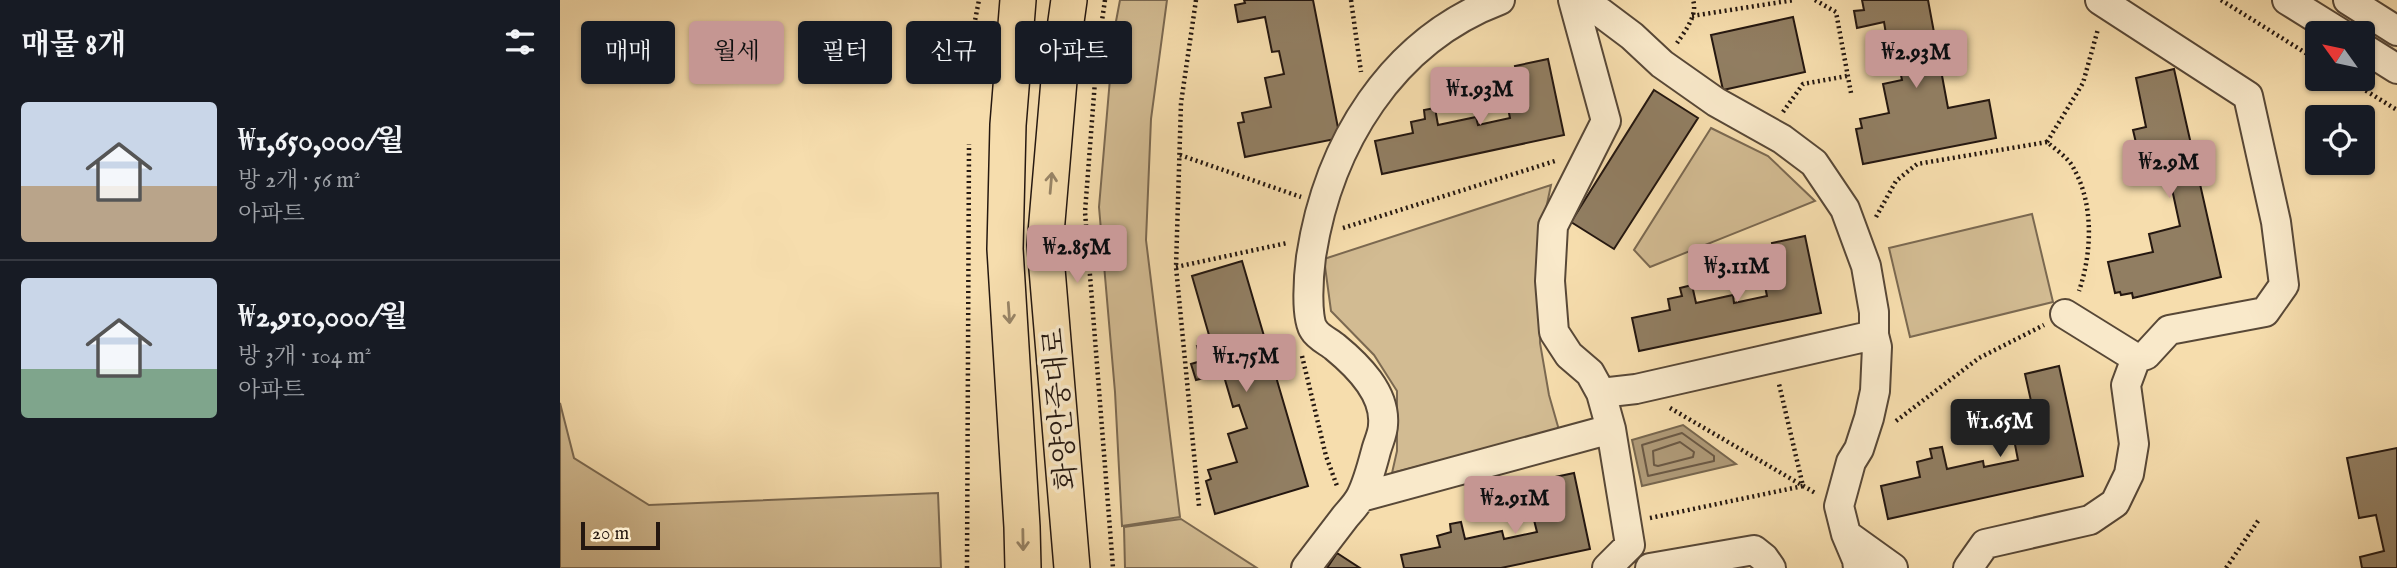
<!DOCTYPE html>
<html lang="ko">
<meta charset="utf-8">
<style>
:root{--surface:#171b24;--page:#242831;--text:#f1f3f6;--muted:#9ea1a6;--line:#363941;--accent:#c59692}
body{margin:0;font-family:"IM FELL English","Noto Serif KR",serif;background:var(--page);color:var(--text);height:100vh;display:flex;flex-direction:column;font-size:26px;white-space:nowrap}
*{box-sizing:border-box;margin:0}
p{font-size:23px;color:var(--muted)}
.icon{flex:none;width:38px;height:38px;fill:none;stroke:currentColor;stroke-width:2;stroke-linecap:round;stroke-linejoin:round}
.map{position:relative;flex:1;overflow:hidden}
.panel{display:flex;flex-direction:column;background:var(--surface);width:560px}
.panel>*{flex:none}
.guide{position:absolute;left:21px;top:21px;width:665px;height:63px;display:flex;gap:14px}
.needle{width:46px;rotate:303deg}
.tools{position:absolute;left:1745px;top:21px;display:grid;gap:14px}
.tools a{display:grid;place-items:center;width:70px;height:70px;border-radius:7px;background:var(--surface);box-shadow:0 2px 5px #0004;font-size:35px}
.scale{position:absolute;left:21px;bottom:18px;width:79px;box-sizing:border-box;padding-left:7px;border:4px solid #241710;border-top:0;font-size:19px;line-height:24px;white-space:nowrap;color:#241710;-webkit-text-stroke:5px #f9e9ca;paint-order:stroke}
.price{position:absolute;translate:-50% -60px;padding:0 16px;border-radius:7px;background:var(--accent);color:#111;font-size:23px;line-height:46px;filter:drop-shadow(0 2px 4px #0008)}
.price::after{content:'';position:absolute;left:50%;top:42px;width:21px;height:16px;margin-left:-10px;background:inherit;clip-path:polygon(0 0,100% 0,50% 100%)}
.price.on{background:#222;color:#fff}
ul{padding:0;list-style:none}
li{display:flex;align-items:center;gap:21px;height:175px;padding:0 21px}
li+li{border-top:2px solid var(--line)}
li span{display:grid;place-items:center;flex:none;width:196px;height:140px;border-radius:7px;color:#555}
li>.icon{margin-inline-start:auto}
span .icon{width:84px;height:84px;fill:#fffc;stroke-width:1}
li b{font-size:30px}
h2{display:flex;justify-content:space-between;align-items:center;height:84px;padding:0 21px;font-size:30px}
.chip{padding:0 24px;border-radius:7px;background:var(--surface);box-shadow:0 2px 5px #0004;font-size:24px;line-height:63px}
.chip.on{background:var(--accent);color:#111}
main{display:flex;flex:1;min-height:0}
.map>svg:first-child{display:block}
</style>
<main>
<section class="panel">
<h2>매물 8개<svg class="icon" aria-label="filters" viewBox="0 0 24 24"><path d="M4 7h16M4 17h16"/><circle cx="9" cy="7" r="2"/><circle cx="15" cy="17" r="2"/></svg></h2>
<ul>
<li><span style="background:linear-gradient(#c9d6e8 60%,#b9a48a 0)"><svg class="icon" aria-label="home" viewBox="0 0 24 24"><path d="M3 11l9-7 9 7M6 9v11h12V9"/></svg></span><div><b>₩1,650,000/월</b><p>방 2개 · 56 m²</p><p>아파트</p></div></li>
<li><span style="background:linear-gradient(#c9d6e8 65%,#7fa58c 0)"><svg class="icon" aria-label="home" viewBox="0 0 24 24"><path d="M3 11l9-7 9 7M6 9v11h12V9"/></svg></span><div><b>₩2,910,000/월</b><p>방 3개 · 104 m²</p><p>아파트</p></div></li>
</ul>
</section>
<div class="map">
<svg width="1837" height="568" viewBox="0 0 1837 568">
<rect width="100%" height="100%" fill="#f6ddad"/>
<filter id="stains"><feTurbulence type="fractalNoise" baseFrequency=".00286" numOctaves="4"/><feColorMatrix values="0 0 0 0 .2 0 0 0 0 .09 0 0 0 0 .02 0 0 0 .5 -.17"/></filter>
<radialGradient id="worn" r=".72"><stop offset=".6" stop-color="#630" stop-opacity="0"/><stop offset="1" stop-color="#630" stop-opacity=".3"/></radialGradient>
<!-- green -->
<path fill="#d2bb92" stroke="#7b6951" stroke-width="2" d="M560 0H607L591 119 586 240 620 517 562 526 555 392 539 207 554 32Z
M1151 128 1208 156 1255 201 1090 267 1074 250Z
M991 185 979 242 980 343 989 395 999 430 832 473 837 451V391L814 355 771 311 764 259Z
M1472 214 1493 302 1350 337 1329 248Z
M0 403 14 458 89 505 378 493 381 568H0Z
M621 519 697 568H565L564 527Z"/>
<!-- water -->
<path fill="#af9a78" stroke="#77664e" stroke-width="2" d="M1123 425 1176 464 1082 486 1072 440Z"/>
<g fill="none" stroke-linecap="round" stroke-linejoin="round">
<!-- shore -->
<path stroke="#6a5844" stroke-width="2" d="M1122 433 1154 456V461L1088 476 1082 445Z
M1120 442 1134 452 1133 457 1098 466 1094 465 1093 451Z"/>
</g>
<!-- building -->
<path fill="#917e62" stroke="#241710" stroke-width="2" d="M684 0H753L780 138 685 157 678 123 684 122 682 113 711 107 705 78 724 74 719 51 712 52 705 17 678 22 675 5 685 3Z
M1302 0H1368L1388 108 1429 100 1436 138 1303 164 1296 129 1302 128 1300 119 1329 113 1323 84 1342 80 1337 56 1330 58 1324 22 1297 28 1294 11 1304 10Z
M1233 17 1245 72 1163 90 1151 35Z
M988 59 1004 135 822 174 815 141 853 133 851 122 865 119 864 110 875 108 878 125 916 117 918 125 950 118 946 98 961 95 955 66Z
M1614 69 1661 277 1573 298 1572 293 1561 295 1560 292 1555 293 1548 262 1593 252 1589 234 1620 226 1604 152 1573 159 1570 148 1577 147 1573 130 1586 127 1576 78Z
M1094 90 1138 118 1054 249 1011 222Z
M1245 236 1261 313 1079 351 1072 318 1110 310 1108 299 1122 296 1120 288 1132 285 1136 303 1173 295 1174 303 1207 296 1203 276 1218 273 1212 243Z
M682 261 748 486 655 514 646 481 651 479 648 470 677 462 668 434 687 428 679 405 673 407 663 373 636 380 631 364 641 361 637 346 651 342 632 276Z
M1499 366 1523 476 1328 519 1321 486 1360 477 1357 462 1372 458 1370 449 1382 447 1387 469 1423 461 1424 467 1458 460 1451 424 1475 419 1465 374Z
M1837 448V568H1802L1800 557 1824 551 1816 515 1799 518 1787 458Z
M1014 473 1030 549 941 568H844L841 555 880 547 877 536 891 532 890 524 901 522 905 539 942 531 944 539 977 532 972 512 987 509 981 480Z
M777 553 800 568H767Z"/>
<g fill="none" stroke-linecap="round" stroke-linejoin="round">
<!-- minor casing -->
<g stroke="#584837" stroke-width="32">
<path id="minor" d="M1013 0 1046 121 993 226 990 281 994 332 1009 355 1030 373 1041 393 1051 429 1070 545 1047 568
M1019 0 1040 12 1072 36 1102 64 1156 102 1222 139 1254 163 1285 209 1306 266 1314 312V335L1317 347 1315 391 1309 418 1299 449 1291 462 1279 506 1286 534 1297 560 1298 568
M1727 0 1780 33
M1788 0 1837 31
M1802 47 1837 69
M1505 314 1576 358
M1041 393 1076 389 1314 335
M801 497 1051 429
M1287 535 1333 568
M746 568C759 551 772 534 785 517 790 511 797 504 801 496 808 482 812 466 816 451 818 443 823 433 823 425 826 393 797 365 775 347 769 342 758 337 754 330 745 318 749 272 751 257 768 145 831 41 940 0
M1090 568 1194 550 1204 558 1211 568
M1408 568 1425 544 1530 520 1555 503 1569 474 1574 444 1566 385 1576 358 1586 355 1609 330 1705 312 1724 285 1716 222 1688 96 1540 0"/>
</g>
<!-- major casing -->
<g stroke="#241710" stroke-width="38">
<path id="major" d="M458 0 448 125 445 249 462 527 463 568
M509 0 501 57 485 245 512 568"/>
</g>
<!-- path -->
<path stroke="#241710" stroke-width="4.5" stroke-dasharray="2 3.5" stroke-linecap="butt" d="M545 0 537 55 525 212 553 568
M636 0 621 103 616 267 639 506
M791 0 801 72
M1255 0 1276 12 1291 93
M1661 0 1757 60
M1132 16 1234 0
M412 36 419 0
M1117 43C1125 31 1138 15 1133 0
M1787 79 1837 110
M1223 112 1243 84 1287 76
M1487 142 1523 83 1538 29
M620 155 741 197
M1316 217 1336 181 1357 164 1487 142C1496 150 1509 158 1514 169 1534 205 1532 253 1519 291
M783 228 995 161
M616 267 727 243
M742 356 766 456 777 486
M1110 408 1257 494
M1336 421 1419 358 1484 325
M1090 518 1243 486 1219 384
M407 568 409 144
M1666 568 1700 518"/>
<!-- minor -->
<use href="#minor" stroke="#f9e9ca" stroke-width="28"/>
<!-- major -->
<use href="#major" stroke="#f6ddad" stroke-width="35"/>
</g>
<!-- one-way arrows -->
<defs><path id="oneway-shaft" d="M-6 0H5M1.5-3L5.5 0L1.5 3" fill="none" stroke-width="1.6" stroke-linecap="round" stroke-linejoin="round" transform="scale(1.75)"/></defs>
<g stroke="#988466">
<use href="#oneway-shaft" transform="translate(491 183) rotate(-85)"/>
<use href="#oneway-shaft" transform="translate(449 313) rotate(86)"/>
<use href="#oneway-shaft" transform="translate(463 540) rotate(89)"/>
</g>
<g text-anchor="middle" stroke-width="7" stroke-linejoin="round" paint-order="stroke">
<!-- street labels -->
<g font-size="28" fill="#241710" stroke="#f9e9ca">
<text transform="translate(499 409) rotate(-95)" y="10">화양안중대로</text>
</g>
</g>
<rect width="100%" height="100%" filter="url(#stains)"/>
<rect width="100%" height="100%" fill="url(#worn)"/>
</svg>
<div class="tools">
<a><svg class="needle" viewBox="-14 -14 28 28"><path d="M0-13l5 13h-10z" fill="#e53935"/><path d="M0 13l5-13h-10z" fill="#9ea1a6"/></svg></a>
<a><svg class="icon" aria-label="locate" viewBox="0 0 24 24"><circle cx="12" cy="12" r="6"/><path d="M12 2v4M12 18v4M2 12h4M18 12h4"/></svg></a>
</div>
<div class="scale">20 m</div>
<b class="price" style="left:1356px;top:90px">₩2.93M</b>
<b class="price" style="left:920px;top:127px">₩1.93M</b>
<b class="price" style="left:1609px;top:200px">₩2.9M</b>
<b class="price" style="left:517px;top:285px">₩2.85M</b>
<b class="price" style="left:1177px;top:304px">₩3.11M</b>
<b class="price" style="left:686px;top:394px">₩1.75M</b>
<b class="price on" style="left:1440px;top:459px">₩1.65M</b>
<b class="price" style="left:955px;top:536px">₩2.91M</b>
<div class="guide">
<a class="chip">매매</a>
<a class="chip on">월세</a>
<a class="chip">필터</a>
<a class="chip">신규</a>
<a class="chip">아파트</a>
</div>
</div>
</main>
